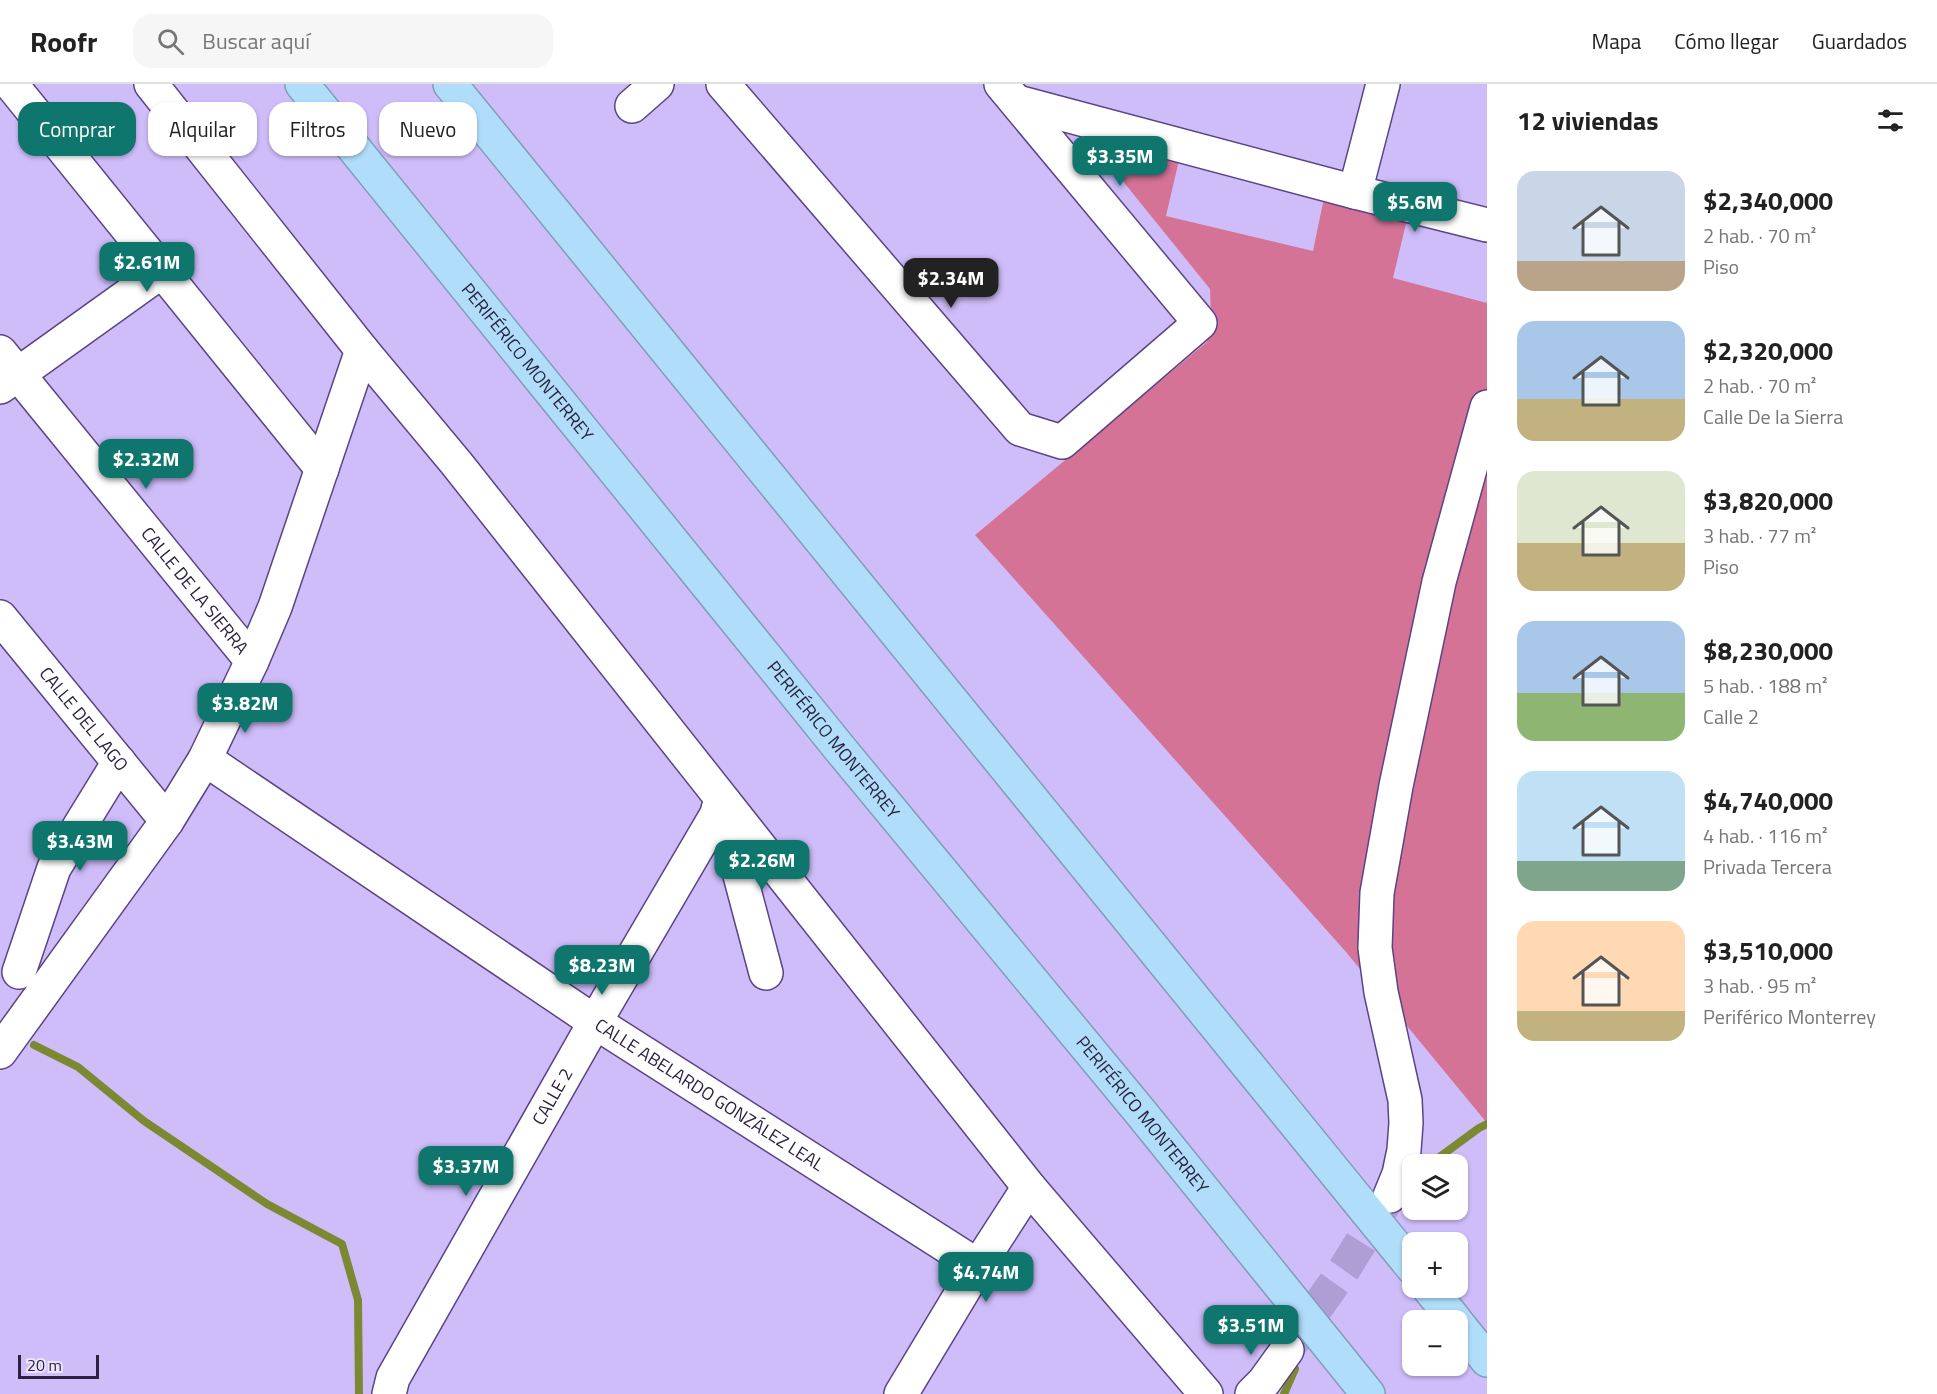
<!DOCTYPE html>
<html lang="es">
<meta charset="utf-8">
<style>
:root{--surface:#fff;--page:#f6f6f6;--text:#222;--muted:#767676;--line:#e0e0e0;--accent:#0f766e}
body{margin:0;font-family:"Titillium Web",sans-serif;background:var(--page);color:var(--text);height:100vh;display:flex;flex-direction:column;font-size:22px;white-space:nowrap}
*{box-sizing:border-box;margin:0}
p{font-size:20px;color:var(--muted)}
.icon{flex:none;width:33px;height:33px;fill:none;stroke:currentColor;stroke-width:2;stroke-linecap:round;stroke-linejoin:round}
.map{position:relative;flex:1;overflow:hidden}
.drawer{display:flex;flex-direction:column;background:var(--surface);width:450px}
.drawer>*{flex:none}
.top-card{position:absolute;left:18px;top:18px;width:570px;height:54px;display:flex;gap:12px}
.controls{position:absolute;left:1402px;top:1070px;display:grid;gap:12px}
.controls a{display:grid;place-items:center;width:66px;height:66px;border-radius:12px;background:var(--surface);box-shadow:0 2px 4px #0004;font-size:30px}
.scale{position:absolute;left:18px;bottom:15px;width:81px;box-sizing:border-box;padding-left:6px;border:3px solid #2c223f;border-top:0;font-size:16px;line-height:21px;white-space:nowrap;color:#2c223f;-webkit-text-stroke:4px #ece5fd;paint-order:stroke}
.price{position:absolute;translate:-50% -51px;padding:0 14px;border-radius:12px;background:var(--accent);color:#fff;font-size:20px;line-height:39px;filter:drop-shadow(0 2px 3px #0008)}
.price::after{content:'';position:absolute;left:50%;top:36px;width:18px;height:14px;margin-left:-9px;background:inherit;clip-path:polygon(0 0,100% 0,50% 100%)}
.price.current{background:#222;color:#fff}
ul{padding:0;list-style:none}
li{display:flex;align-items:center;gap:18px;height:150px;padding:0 30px}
li span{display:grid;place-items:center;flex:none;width:168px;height:120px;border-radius:18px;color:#555}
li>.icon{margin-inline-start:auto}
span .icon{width:72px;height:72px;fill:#fffc;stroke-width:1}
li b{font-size:26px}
h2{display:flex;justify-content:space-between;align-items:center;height:72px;padding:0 30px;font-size:26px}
.tag{padding:0 21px;border-radius:18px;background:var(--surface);box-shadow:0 2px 4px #0004;font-size:21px;line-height:54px}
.tag.current{background:var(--accent);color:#fff}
header{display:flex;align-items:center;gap:36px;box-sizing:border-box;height:84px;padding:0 30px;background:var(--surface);border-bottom:2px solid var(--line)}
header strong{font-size:28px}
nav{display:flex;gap:33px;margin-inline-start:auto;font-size:21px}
.search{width:420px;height:54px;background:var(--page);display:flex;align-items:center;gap:15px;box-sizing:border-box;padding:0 21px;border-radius:18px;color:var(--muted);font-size:22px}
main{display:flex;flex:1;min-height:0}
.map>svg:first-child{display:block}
</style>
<header>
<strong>Roofr</strong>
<div class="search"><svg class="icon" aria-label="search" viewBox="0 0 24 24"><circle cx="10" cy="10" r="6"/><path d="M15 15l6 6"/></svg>Buscar aquí</div>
<nav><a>Mapa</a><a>Cómo llegar</a><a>Guardados</a></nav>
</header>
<main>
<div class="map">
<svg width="1487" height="1310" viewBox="0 0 1487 1310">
<rect width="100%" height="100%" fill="#cfbdfa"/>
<!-- green -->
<path fill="#d57396" d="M1116 55 1180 72 1166 132 1313 167 1325 109 1408 131 1393 194 1487 219V1039L1346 868 975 451 1207 258 1211 232 1210 205 1105 75 1106 62Z"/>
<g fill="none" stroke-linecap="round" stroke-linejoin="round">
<!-- stream -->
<path stroke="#7d8932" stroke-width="8" d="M34 961 78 983 144 1037 267 1120 342 1160 358 1216 359 1310
M1430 1080 1479 1044 1487 1040
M1284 1310 1295 1285"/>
<!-- minor-tunnel -->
<path stroke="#ae9ed5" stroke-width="33" stroke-dasharray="33 16" stroke-linecap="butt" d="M1287 1266 1345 1184 1389 1113"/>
<!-- minor casing -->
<g stroke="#5b4485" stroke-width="36">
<g id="minor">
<path d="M11 0 322 385"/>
<path d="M151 0 362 266 457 380 1029 1103 1206 1310"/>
<path d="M723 0 1020 345 1062 358 1200 239 1001 0"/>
<path d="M1017 18 1355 108 1383 0"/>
<path d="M632 22 657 0"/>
<path d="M1355 108 1487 141"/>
<path id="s1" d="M0 268 252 577"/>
<path d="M0 303 162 187"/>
<path id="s2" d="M0 533 167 737"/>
<path id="s3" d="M205 675 595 938 978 1182"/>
<path d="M718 725 737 780 766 889"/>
<path d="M19 888 54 784 119 678"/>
<path d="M0 968 167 737 205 675 252 577 275 523 362 266"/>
<path d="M1390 1112 1399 1090 1404 1066 1406 1039 1405 1016 1381 908 1375 864 1377 809 1396 702 1439 498 1487 323"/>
<path id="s4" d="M389 1310 393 1294 595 938 724 718"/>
<path d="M901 1310 978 1182 1029 1103"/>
<path d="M1252 1310 1264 1298 1287 1266"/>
</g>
</g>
<!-- highway casing -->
<g stroke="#829cb9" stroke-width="36">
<g id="highway">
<path id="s5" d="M302 0 841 666 1142 1030 1368 1310"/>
<path d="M450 0 1413 1184"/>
<path d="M1428 1203 1455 1236"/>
<path d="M1458 1240 1487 1276"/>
</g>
</g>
<!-- minor -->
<use href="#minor" stroke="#fff" stroke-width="33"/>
<!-- highway -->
<use href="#highway" stroke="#b0ddfa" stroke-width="33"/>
</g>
<g text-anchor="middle" stroke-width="6" stroke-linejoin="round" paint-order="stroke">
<!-- street labels -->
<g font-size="18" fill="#2c223f" stroke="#ece5fd">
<text dy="6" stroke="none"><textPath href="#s5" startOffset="358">PERIFÉRICO MONTERREY</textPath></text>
<text dy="6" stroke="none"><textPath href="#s1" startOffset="308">CALLE DE LA SIERRA</textPath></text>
<text dy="6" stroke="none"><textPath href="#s2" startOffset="132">CALLE DEL LAGO</textPath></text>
<text dy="6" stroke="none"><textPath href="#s5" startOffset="844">PERIFÉRICO MONTERREY</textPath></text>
<text dy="6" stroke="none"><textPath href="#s3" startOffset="606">CALLE ABELARDO GONZÁLEZ LEAL</textPath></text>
<text dy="6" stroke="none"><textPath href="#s4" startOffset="340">CALLE 2</textPath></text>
<text dy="6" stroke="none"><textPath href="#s5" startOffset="1330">PERIFÉRICO MONTERREY</textPath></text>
</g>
</g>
</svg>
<div class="controls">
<a><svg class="icon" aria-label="layers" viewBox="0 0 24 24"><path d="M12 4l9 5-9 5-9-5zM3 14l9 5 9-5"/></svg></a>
<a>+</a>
<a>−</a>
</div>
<div class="scale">20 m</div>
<b class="price" style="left:1120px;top:103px">$3.35M</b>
<b class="price" style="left:1415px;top:149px">$5.6M</b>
<b class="price" style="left:147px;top:209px">$2.61M</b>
<b class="price current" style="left:951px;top:225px">$2.34M</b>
<b class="price" style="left:146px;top:406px">$2.32M</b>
<b class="price" style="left:245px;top:650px">$3.82M</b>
<b class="price" style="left:80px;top:788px">$3.43M</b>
<b class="price" style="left:762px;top:807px">$2.26M</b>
<b class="price" style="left:602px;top:912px">$8.23M</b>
<b class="price" style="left:466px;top:1113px">$3.37M</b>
<b class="price" style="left:986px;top:1219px">$4.74M</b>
<b class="price" style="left:1251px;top:1272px">$3.51M</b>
<div class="top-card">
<a class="tag current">Comprar</a>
<a class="tag">Alquilar</a>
<a class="tag">Filtros</a>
<a class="tag">Nuevo</a>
</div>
</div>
<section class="drawer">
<h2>12 viviendas<svg class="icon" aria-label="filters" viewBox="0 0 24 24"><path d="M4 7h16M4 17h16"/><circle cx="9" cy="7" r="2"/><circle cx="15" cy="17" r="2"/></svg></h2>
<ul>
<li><span style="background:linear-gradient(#c9d6e8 75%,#b9a48a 0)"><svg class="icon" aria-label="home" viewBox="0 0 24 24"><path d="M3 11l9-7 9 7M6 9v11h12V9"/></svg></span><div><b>$2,340,000</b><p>2 hab. · 70 m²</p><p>Piso</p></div></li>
<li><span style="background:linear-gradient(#a9c7e8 65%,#c2b280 0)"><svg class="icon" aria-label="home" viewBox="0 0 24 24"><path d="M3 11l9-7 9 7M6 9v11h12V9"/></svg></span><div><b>$2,320,000</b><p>2 hab. · 70 m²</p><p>Calle De la Sierra</p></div></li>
<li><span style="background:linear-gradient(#dfe7d0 60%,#c2b280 0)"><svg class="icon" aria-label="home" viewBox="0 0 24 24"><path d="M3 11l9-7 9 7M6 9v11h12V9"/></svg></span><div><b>$3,820,000</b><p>3 hab. · 77 m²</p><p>Piso</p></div></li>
<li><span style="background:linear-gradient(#a9c7e8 60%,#8fb573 0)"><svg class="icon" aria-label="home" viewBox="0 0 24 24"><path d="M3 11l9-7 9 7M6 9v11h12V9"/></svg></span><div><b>$8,230,000</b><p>5 hab. · 188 m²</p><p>Calle 2</p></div></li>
<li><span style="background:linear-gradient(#bfe0f5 75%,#7fa58c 0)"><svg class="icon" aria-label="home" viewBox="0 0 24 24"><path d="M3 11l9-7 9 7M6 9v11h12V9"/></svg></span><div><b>$4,740,000</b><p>4 hab. · 116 m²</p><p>Privada Tercera</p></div></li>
<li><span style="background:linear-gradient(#ffd9b3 75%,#c2b280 0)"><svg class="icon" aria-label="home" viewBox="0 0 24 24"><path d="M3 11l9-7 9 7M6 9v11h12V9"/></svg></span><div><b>$3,510,000</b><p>3 hab. · 95 m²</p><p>Periférico Monterrey</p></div></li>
</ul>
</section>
</main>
